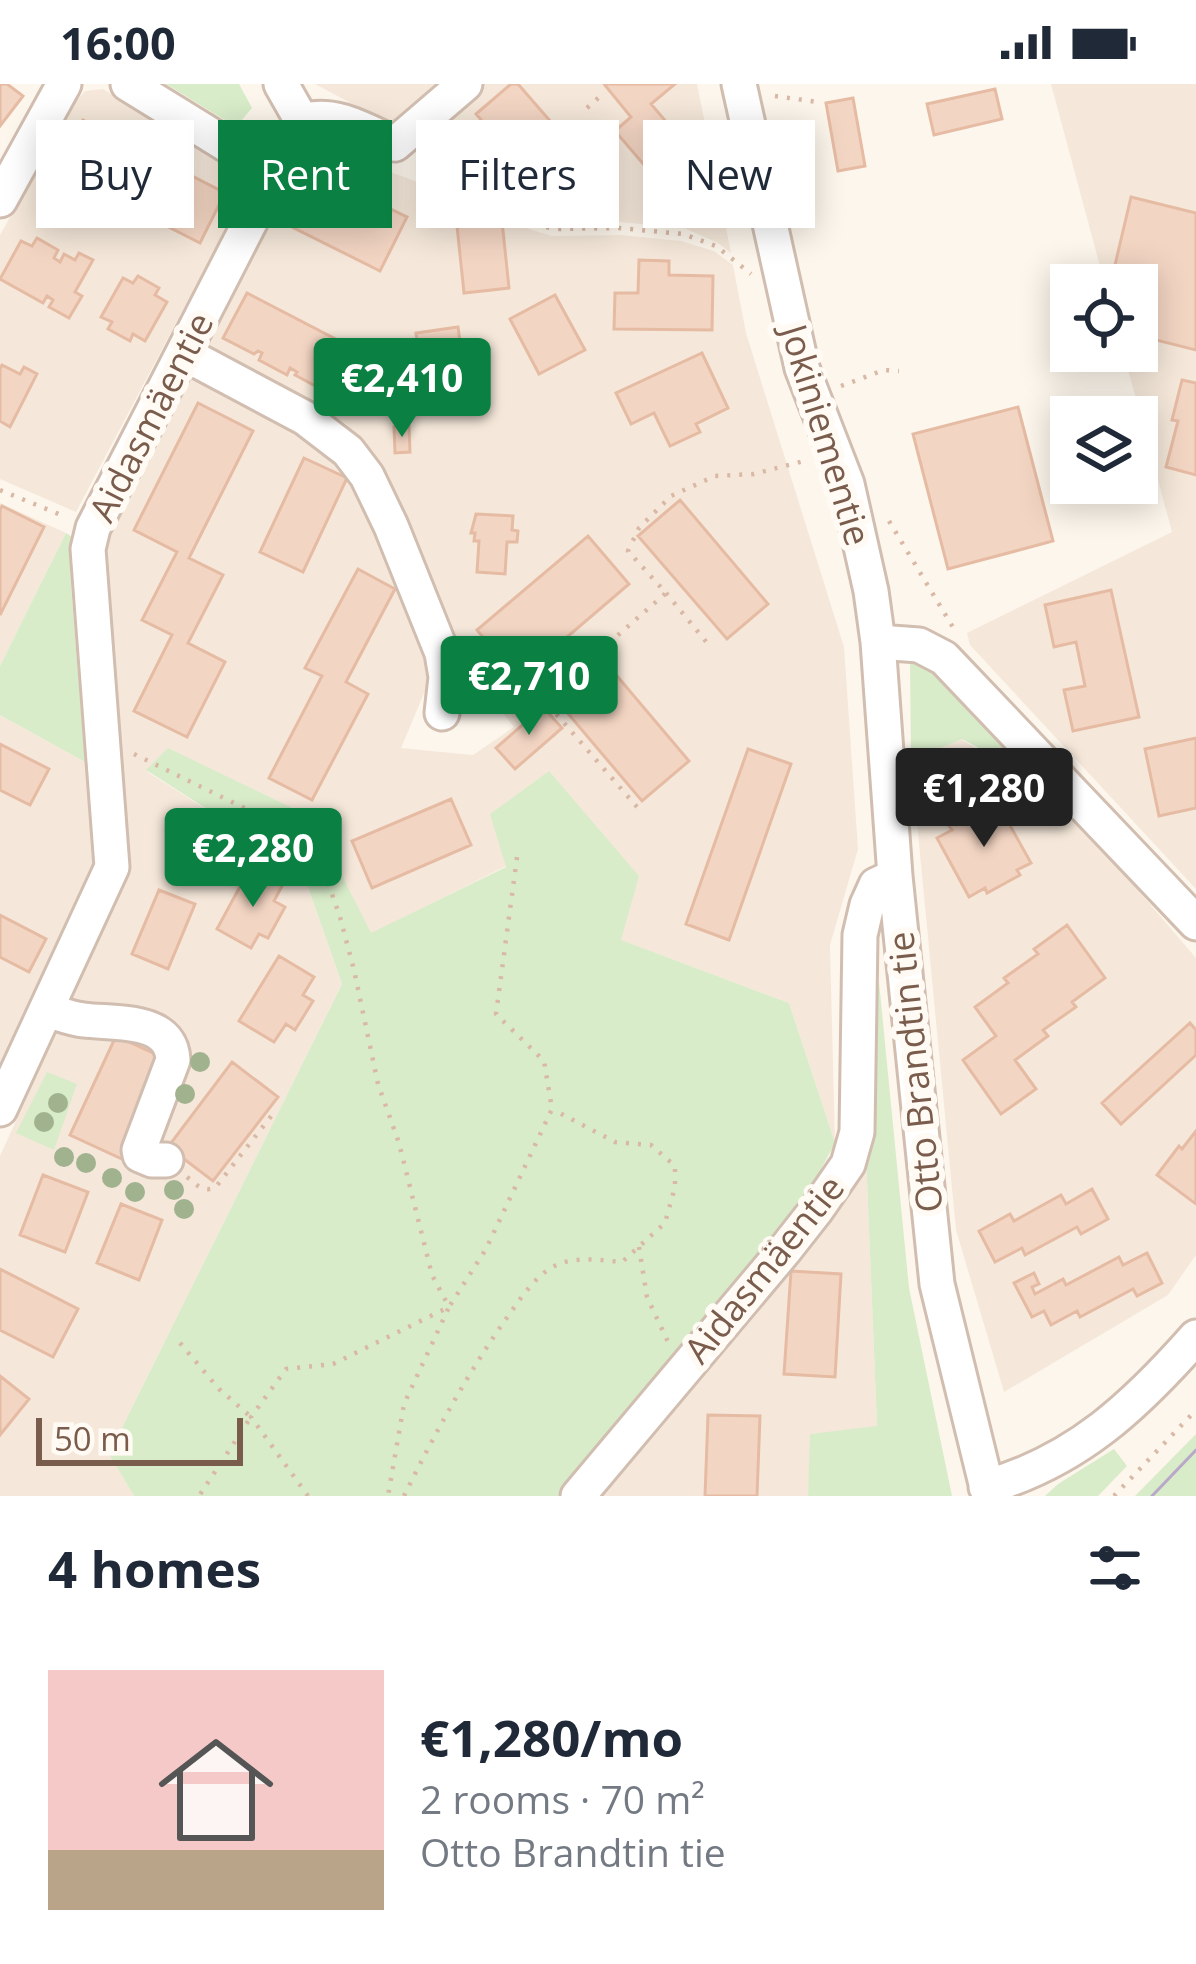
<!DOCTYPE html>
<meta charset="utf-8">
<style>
:root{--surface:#fff;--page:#f6f6f7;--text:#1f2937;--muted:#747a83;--accent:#0b8043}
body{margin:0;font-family:"Open Sans",sans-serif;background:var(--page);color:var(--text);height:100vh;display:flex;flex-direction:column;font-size:45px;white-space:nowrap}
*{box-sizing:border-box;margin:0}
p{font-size:39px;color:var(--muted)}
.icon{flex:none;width:66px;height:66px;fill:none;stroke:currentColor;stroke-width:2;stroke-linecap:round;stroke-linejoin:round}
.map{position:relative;height:1412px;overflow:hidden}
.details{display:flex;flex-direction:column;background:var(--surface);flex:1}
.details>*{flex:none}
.guide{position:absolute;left:36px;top:36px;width:1125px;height:108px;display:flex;gap:24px}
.controls{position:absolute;left:1050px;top:180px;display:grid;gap:24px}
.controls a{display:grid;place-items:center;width:108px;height:108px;border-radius:0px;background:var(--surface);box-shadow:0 6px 30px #0003;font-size:60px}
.scale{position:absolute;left:36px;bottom:30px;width:207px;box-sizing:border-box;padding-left:12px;border:6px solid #7a5c4d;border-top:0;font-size:33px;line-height:42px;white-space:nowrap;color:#7a5c4d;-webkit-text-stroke:9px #fffaf3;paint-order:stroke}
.price{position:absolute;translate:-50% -102px;padding:0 27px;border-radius:12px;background:var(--accent);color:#fff;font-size:39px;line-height:78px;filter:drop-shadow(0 3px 6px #0008)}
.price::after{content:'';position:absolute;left:50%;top:72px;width:36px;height:27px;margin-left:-18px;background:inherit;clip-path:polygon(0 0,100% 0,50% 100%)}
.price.active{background:#222;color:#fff}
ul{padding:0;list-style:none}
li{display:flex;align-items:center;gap:36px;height:300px;padding:0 48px}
li span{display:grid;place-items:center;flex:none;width:336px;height:240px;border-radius:0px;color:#555}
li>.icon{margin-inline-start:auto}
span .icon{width:144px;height:144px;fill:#fffc;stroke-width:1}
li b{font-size:51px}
h2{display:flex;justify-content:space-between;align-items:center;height:144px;padding:0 48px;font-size:51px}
.chip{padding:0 42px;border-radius:0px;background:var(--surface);box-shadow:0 6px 30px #0003;font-size:42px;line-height:108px}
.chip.active{background:var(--accent);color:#fff}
.status{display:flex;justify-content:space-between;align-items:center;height:84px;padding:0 60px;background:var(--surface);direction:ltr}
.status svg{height:33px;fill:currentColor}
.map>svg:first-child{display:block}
</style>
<div class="status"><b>16:00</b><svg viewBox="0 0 49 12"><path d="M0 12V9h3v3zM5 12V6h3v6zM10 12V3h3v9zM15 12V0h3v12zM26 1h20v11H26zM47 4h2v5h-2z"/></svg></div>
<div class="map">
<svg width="1196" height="1412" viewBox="0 0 1196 1412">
<rect width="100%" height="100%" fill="#fdf6ec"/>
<!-- residential -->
<path fill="#f5e8da" d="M315 0H438L392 41Z
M483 0H697L731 169 718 159 684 144 619 138 551 139 518 131 424 51Z
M1051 0H1196V805L970 561 967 549 1172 448 1123 267H1137V201H1105Z
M103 5 229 82 242 100 240 118 76 428 0 395V151L73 21 85 7Z
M305 64 371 81 486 123 516 141 552 152 621 151 681 157 714 167 733 181 746 249 844 563 858 765 830 861 835 1059 789 919 620 856 506 782 371 850 313 734 146 687 302 786 342 900 109 1370 134 1412H0V1072L129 788 100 475 106 449 187 292 201 289 325 358 348 388 381 447 433 588 401 664 473 671 514 643 461 577 405 435 360 356 346 340 310 317 205 261Z
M0 419 66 449 0 582Z
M0 631 85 678 93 778 0 978Z
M961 655 1061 716 1196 874V1171L1168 1211 1004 1308 956 1146 911 676Z
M866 1072 877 1343 811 1350 808 1412H597Z"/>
<!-- green -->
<path fill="#d8ecc9" d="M166 0H239L252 24 236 43Z
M66 449 75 455 70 481 71 501 85 678 0 631V582Z
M920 576 929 580 1061 716 1060 723 1051 733 977 663 962 655 911 676 910 578Z
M168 664 313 734 371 849 506 783 490 730 549 687 639 792 621 856 789 919 835 1059C767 1191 655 1301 558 1412H134L109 1370 342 900 302 786 146 686Z
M879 898 909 1204 952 1412H808L810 1350 877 1342 866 1072 868 913Z
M47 988 77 1000 54 1066 16 1049Z
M1196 1350V1412H1135Z
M1114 1365 1127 1382 1098 1412H1045L1058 1400Z"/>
<!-- building -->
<path fill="#f3d5c3" stroke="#e6bba3" stroke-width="3" d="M0 0H7L23 12 0 42Z
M511 0H518L584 76 545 110 476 30Z
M604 0H675L651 20 703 81 669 110 615 47 631 33Z
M995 5 1002 35 934 51 927 20Z
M853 14 865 82 838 87 826 19Z
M83 36 225 109 200 159 57 86Z
M319 89 338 99 334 108 344 113 348 104 362 111 358 120 368 125 372 116 407 133 380 187 292 143Z
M1131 113 1196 129V266L1144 253 1155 208 1137 204V201L1111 198Z
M502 137 509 204 464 209 457 142Z
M37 154 58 166 54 174 60 178 64 170 75 176 79 169 93 176 75 208 82 212 69 234 49 223 53 216 47 212 43 219 0 195 21 157 32 162Z
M639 176 669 177V191L713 192 712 246 614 245 615 209H638Z
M138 192 159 204 155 211 167 218 145 257 133 250 130 257 108 245 112 238 101 233 123 194 133 199Z
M247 209 345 260 321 305 295 291 297 288 290 284 287 291 259 276 262 269 258 267 254 270 223 254Z
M555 211 585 266 539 290 510 235Z
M458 243 467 310 425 315 416 249Z
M702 269 728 324 696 340 700 348 670 362 654 329 631 340 616 309Z
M2 281 20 290 24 283 37 290 10 343 0 337V285Z
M1182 296 1196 299V391L1166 383 1178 337 1172 336Z
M198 319 253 347 189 474 223 491 188 559 225 578 187 653 134 627 172 551 142 536 177 468 134 446Z
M1018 323 1053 457 948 485 913 350Z
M409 342 410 368 395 369 394 343Z
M304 374 347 394 303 488 260 468Z
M680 416 768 520 727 555 638 452Z
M2 422 44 443 0 531V426Z
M476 430 513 432 512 446 518 447 517 458H507L505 490 477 488 479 457H474L475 449H471Z
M588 452 629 500 518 595 477 546Z
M358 485 395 505 346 598 368 610 312 716 269 694 322 592 305 584Z
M1111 506 1139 633 1073 647 1064 606 1085 602 1076 558 1054 563 1045 521Z
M486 558 519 597 499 614 466 575Z
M601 573 689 677 642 717 554 613Z
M543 623 562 644 515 685 496 664Z
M1196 654V724L1159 732 1145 665Z
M0 660 49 685 30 721 0 706Z
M748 665 791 680 729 856 686 840Z
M451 715 471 761 372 804 352 757Z
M998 720 1031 779 1017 786 1020 791 987 809 985 804 969 813 937 754 952 746 949 742 984 722 986 727Z
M250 784 282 802 274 817 285 823 268 854 259 850 251 864 217 845Z
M159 806 195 820 168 885 132 870Z
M0 831 46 855 29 888 0 873Z
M1067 841 1105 894 1072 918 1076 923 1043 946 1048 952 1015 976 1036 1005 1001 1030 963 976 996 952 975 923 1008 899 1004 894 1038 870 1034 865Z
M279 872 314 893 303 911 313 917 295 946 286 940 274 958 239 937Z
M1190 939 1196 946V971L1121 1040 1102 1019Z
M116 952 168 976 122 1075 70 1051Z
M232 978 278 1013 213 1097 168 1063Z
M1196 1047V1120L1157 1091 1179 1062 1182 1065Z
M43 1091 88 1108 65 1168 20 1151Z
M1092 1105 1108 1135 1081 1150 1077 1143 1025 1171 1022 1164 995 1178 979 1147 1010 1130 1014 1137 1061 1111 1066 1120Z
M121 1120 162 1136 139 1196 97 1179Z
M1147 1169 1162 1199 1137 1212 1133 1205 1080 1233 1077 1227 1051 1241 1044 1227 1032 1233 1014 1199 1034 1189 1039 1200 1032 1203 1035 1210 1063 1195 1066 1201 1119 1173 1123 1181Z
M0 1185 78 1225 53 1273 0 1246Z
M791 1187 841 1190 835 1293 784 1290Z
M0 1292 29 1315 0 1351Z
M708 1331 760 1332 757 1412H705Z"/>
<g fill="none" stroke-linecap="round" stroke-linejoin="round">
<!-- minor casing -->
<g stroke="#d1beb0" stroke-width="39">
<path id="minor" d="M128 0 274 90
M281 0 302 37
M739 0 802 284 847 400 871 507 878 558 895 792 937 1200 989 1412
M0 116 64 0
M183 269 305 334 348 367 367 392 391 442 442 569 446 593 442 629
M878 558 919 561 944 574 1196 839
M46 926C58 929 71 935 84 936 114 940 171 933 173 976L139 1066 140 1071 152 1076H166
M0 1025 112 783 88 465 93 444 302 37C336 27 365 47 395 60L465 0
M986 1403C1077 1377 1135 1322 1196 1253
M578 1412 784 1167 817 1125 848 1080 857 1048 860 851 867 821 876 801 895 792"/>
</g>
<!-- path -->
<path stroke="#d9b8a5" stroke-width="4.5" stroke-dasharray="3 9" stroke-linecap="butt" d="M775 12 817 18
M587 24 605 8
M419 78 479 116 520 136 554 145 619 144 683 150 716 162 751 190
M841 302 884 286 899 287
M0 406 66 433
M889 437 954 545
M666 509 708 560
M134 670 279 741 320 776 340 833 354 886 378 1000 399 1059 432 1191 449 1223 404 1320 388 1412
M637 723 544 616 666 509 628 467 639 444 671 412 715 392 754 390 804 377
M187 1093C197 1101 202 1108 215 1104L272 1031
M639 1163 647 1213 669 1260
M180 1259 219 1305 251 1333 199 1412
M308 1412 251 1333 286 1285 333 1280 449 1223 486 1165 552 1025 544 977 496 930 518 766
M404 1412C433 1353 464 1296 501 1242 515 1223 529 1199 549 1185 571 1171 598 1176 622 1178L665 1139 675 1103V1082L651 1061 615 1058 554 1026
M1114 1412 1196 1326"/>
<!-- minor -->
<use href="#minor" stroke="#fff" stroke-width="33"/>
<!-- tram -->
<path stroke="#b9a8c9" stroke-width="3" d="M1152 1412 1196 1366"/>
</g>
<!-- trees -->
<g fill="#a0b28e">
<circle cx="200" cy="978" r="10"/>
<circle cx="185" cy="1010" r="10"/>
<circle cx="58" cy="1019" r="10"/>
<circle cx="44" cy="1038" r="10"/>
<circle cx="64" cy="1073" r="10"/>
<circle cx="86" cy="1079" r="10"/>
<circle cx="112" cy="1094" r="10"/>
<circle cx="174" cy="1106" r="10"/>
<circle cx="135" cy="1108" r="10"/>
<circle cx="184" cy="1125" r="10"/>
</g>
<g text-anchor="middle" stroke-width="12" stroke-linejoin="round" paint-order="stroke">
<!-- street labels -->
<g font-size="36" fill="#7a5c4d" stroke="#fffaf3">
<text transform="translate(151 333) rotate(-63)" y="13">Aidasmäentie</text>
<text transform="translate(826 351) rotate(73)" y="13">Jokiniementie</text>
<text transform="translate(915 988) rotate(-96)" y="13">Otto Brandtin tie</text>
<text transform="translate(764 1185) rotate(-51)" y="13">Aidasmäentie</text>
</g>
</g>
</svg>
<div class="controls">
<a><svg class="icon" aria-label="locate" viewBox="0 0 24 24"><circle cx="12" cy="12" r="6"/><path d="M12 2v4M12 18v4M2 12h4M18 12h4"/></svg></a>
<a><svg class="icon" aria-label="layers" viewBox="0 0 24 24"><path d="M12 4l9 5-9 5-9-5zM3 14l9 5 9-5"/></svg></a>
</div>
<div class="scale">50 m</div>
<b class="price" style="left:402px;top:356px">€2,410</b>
<b class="price" style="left:529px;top:654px">€2,710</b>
<b class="price active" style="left:984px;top:766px">€1,280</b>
<b class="price" style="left:253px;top:826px">€2,280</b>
<div class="guide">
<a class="chip">Buy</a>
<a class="chip active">Rent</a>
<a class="chip">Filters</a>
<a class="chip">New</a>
</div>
</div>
<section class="details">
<h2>4 homes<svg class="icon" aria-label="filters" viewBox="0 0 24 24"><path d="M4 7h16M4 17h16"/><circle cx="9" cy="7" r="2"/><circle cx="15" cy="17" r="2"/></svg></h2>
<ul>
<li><span style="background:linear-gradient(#f6c9c9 75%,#b9a48a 0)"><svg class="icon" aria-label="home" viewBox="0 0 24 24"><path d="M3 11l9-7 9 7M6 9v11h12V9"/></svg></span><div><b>€1,280/mo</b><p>2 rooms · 70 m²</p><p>Otto Brandtin tie</p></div></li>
</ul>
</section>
